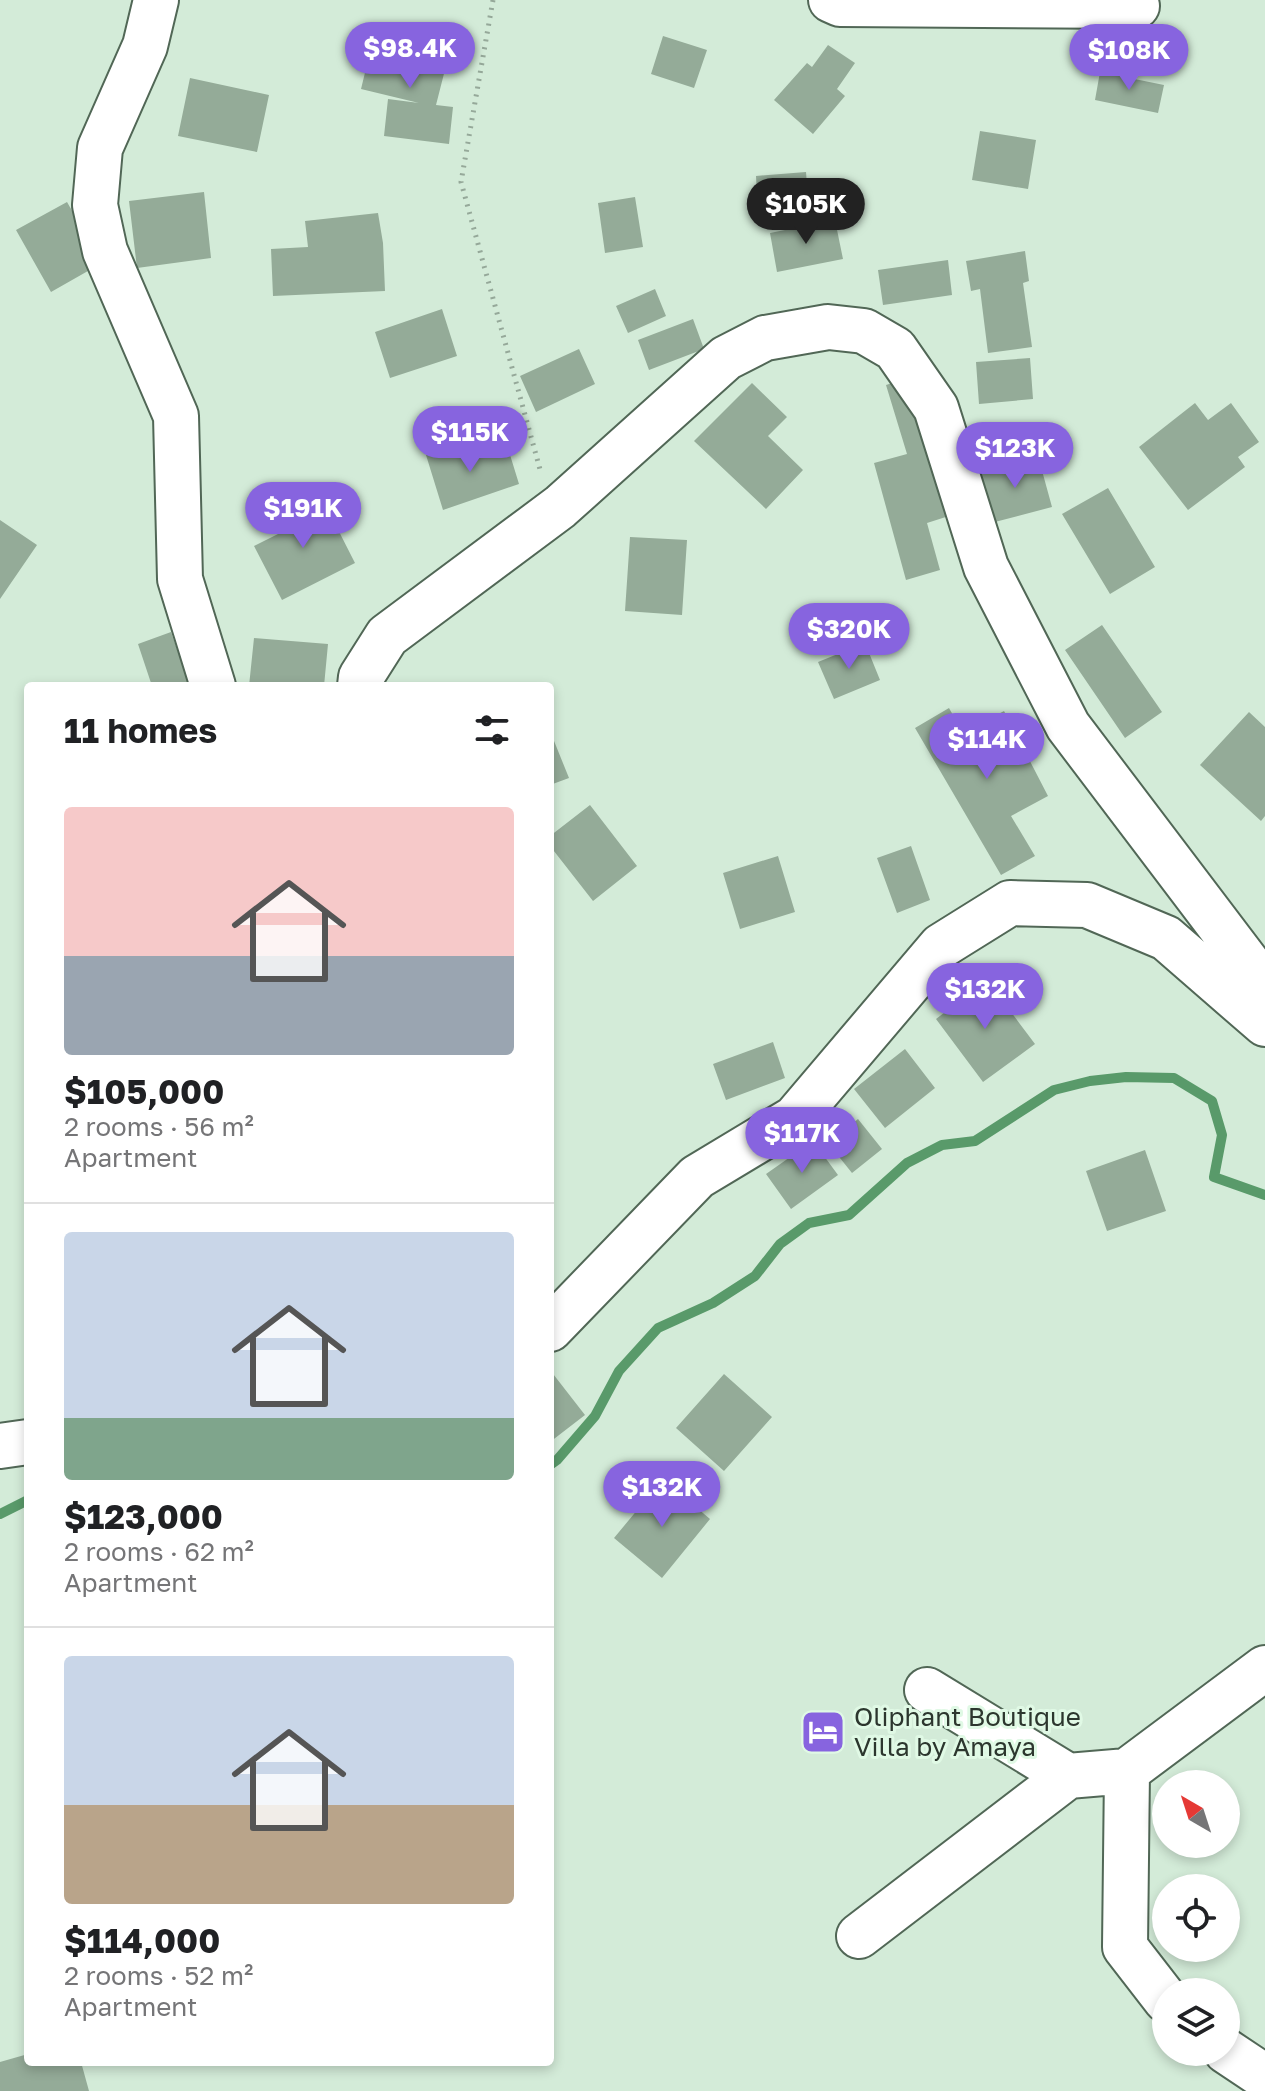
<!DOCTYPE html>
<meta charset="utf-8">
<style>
:root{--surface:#fff;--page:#f2f2f2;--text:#202124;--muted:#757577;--line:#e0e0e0;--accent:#8764df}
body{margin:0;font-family:"Golos Text",sans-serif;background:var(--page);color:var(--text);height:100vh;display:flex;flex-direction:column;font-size:30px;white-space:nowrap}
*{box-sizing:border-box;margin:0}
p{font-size:26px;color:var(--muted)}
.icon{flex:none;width:44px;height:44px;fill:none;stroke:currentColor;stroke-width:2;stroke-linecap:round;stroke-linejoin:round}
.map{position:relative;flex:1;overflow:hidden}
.side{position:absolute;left:24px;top:682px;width:530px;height:1384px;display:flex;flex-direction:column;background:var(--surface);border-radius:8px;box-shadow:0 4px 12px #0003}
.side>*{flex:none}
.needle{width:52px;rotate:321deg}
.fabs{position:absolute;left:1152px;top:1770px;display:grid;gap:16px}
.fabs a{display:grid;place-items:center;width:88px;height:88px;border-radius:50%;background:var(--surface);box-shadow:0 4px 12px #0003;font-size:40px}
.price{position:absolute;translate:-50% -68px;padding:0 18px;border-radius:28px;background:var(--accent);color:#fff;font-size:26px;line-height:52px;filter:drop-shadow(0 2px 4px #0008)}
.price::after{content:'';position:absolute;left:50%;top:48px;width:24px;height:18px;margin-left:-12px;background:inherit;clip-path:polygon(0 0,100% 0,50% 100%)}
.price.current{background:#222;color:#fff}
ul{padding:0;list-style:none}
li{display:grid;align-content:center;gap:16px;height:424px;padding:0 40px}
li+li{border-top:2px solid var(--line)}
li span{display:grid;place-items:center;height:248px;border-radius:8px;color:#555}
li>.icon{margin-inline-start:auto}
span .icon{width:144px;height:144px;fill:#fffc;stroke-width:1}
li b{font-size:34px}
h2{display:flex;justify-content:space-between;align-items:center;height:96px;padding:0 40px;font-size:34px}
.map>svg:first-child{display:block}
</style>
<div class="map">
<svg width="1265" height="2091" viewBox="0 0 1265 2091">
<rect width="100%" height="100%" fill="#d3ebd8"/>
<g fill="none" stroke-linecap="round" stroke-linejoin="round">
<!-- stream -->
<path stroke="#599a6a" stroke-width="10" d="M550 1465 557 1460 595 1416 619 1371 658 1328 713 1303 755 1276 780 1244 809 1223 849 1215 907 1163 942 1145 975 1141 1054 1090 1090 1081 1126 1077 1174 1078 1212 1101 1222 1135 1214 1177 1265 1195
M0 1514 28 1500"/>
</g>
<!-- building -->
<path fill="#94ab98" d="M374 36 449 54 436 105 453 107 449 144 384 136 388 99 419 103 361 89Z
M663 36 707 50 694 88 651 74Z
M828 45 855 63 837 89 845 96 813 134 774 100 807 63 812 67Z
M1100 72 1164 85 1158 113 1095 100Z
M190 78 269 95 257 152 178 136Z
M980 131 1036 140 1028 189 972 180Z
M806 172 809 211 758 214 756 176Z
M204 192 211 258 137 268 129 201Z
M635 197 643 247 605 253 598 203Z
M67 202 102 263 51 292 16 230Z
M378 213 383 243 385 291 273 296 271 249 308 247 305 221Z
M835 220 843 259 777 272 770 233Z
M1025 251 1029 281 1023 283 1032 347 988 353 980 289 971 291 966 261Z
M948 260 952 295 883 305 878 270Z
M655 289 666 316 628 333 616 306Z
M442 309 457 356 390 378 375 332Z
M693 319 704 349 649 370 638 340Z
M579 349 595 384 536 412 520 376Z
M1030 358 1033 399 979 404 976 362Z
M911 377 952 515 927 523 940 570 906 580 874 463 907 454 886 385Z
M752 383 787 417 768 436 803 470 766 509 694 441Z
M1195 403 1208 420 1231 403 1259 442 1238 457 1245 467 1188 510 1139 447Z
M464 443 468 457 507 445 519 484 443 510 426 455Z
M1038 456 1052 507 991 523 978 472Z
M1108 488 1155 567 1110 594 1062 514Z
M296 500 305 520 327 508 355 563 282 600 254 546 280 533 271 511Z
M0 520 37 545 0 599Z
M630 537 687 540 682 615 625 611Z
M1102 625 1162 712 1125 738 1065 650Z
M171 632 190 686H152L138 644Z
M254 638 328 644 324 686H249Z
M865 643 880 680 834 699 818 662Z
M949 708 963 733 1004 711 1048 796 1011 816 1035 856 1001 875 915 728Z
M1249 712 1265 727V816L1261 821 1200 765Z
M550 731 569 778 550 785Z
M590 805 637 866 593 901 550 846V836Z
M911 846 930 900 897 913 877 858Z
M778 856 795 912 740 929 723 873Z
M987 980 1035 1044 983 1082 936 1019Z
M773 1042 785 1078 726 1100 713 1064Z
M905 1049 935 1088 885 1128 854 1089Z
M858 1119 882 1149 852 1173 828 1143Z
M813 1141 838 1175 791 1209 766 1174Z
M1145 1150 1166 1211 1107 1231 1086 1171Z
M550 1370 585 1415 550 1442Z
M724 1374 772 1417 724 1471 676 1428Z
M663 1479 710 1519 662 1578 614 1538Z
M28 2054V2062H81L89 2091H0V2062Z"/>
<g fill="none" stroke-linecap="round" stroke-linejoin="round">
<!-- minor casing -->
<g stroke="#516756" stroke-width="48">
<path id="minor" d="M156 0 145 46 100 148 95 205 105 251 176 416 180 579 213 686
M831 0 840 4 1137 6
M360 686 361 677 387 636 560 507 726 358 765 338 828 327 864 331 895 349 936 408 986 567 1068 726 1265 986
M550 1329 697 1177 795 1118 941 946 1010 903 1087 905 1166 938 1265 1024
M0 1446 28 1442
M927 1690 1068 1776
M1127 1771 1125 1947 1166 2000
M859 1936 1068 1776 1127 1771 1265 1668
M1226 2051 1265 2077"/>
</g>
<!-- path -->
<path stroke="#95a899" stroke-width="5" stroke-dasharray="2 6" stroke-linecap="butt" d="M493 0 461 182 541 473"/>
<!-- minor -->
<use href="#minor" stroke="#fff" stroke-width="44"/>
</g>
<!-- icons -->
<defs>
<g id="hotel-square" transform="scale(2.3)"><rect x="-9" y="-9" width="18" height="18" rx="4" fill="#8764df" stroke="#e0f9e5"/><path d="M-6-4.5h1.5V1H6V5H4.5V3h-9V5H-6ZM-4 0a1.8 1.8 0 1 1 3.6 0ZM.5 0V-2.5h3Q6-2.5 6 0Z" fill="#fff"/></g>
</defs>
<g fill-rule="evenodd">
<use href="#hotel-square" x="823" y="1732"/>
</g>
<g text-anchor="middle" stroke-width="6" stroke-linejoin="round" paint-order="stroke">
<!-- poi labels -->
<g font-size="26" fill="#2c362e" stroke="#e0f9e5" text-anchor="start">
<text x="854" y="1726">Oliphant Boutique<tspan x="854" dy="30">Villa by Amaya</tspan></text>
</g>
</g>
</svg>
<div class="fabs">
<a><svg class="needle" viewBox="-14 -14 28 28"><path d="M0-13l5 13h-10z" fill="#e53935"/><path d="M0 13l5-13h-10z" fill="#757577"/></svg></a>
<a><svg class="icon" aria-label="locate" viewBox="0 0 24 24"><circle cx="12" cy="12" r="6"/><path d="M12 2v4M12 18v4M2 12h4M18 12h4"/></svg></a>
<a><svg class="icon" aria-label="layers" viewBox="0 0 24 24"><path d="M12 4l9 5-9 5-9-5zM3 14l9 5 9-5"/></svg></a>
</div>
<b class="price" style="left:410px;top:90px">$98.4K</b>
<b class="price" style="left:1129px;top:92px">$108K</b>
<b class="price current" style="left:806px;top:246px">$105K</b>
<b class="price" style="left:470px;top:474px">$115K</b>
<b class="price" style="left:1015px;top:490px">$123K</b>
<b class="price" style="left:303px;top:550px">$191K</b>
<b class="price" style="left:849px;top:671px">$320K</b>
<b class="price" style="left:987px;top:781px">$114K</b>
<b class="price" style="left:985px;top:1031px">$132K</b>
<b class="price" style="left:802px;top:1175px">$117K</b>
<b class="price" style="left:662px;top:1529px">$132K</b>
<section class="side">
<h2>11 homes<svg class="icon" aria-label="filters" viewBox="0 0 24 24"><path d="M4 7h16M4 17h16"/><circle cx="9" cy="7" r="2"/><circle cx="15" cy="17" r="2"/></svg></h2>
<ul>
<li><span style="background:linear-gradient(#f6c9c9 60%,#9aa5b1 0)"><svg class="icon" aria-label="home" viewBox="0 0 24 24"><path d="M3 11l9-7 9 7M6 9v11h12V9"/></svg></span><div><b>$105,000</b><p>2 rooms · 56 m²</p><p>Apartment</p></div></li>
<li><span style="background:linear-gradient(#c9d6e8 75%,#7fa58c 0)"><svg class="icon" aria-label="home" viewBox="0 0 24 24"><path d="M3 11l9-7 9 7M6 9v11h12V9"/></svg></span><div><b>$123,000</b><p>2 rooms · 62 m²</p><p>Apartment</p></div></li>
<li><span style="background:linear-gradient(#c9d6e8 60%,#b9a48a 0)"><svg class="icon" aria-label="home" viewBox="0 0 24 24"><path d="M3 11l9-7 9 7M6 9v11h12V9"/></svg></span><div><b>$114,000</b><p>2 rooms · 52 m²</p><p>Apartment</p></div></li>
</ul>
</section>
</div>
